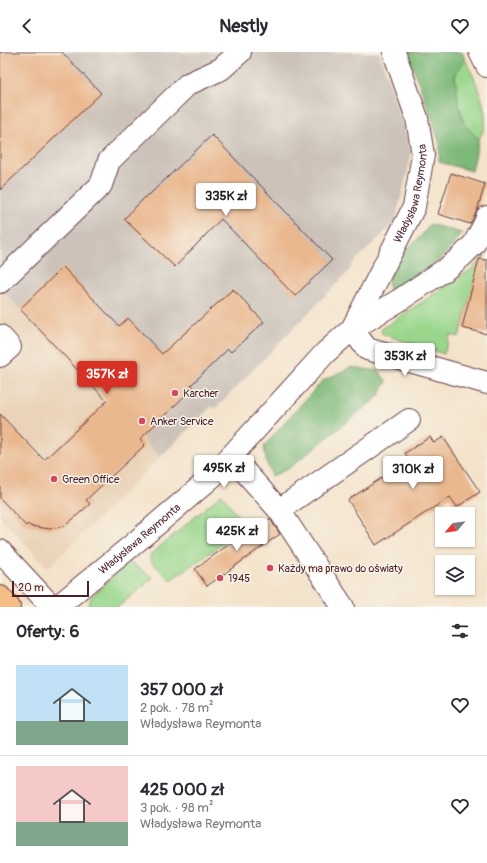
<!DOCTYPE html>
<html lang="pl">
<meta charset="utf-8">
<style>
:root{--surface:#fff;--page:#f7f7f7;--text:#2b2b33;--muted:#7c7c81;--line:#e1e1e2;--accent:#d93025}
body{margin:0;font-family:Pangolin,sans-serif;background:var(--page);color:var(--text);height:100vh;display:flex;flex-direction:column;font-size:15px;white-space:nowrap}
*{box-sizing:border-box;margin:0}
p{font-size:13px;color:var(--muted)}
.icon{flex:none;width:22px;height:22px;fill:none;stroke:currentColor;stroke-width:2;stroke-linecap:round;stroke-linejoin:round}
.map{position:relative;height:555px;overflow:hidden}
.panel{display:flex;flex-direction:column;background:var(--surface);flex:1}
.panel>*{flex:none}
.needle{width:26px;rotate:241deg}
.buttons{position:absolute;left:435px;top:455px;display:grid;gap:8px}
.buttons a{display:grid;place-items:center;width:40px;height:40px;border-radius:0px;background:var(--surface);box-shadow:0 1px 3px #0004;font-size:20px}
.scale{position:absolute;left:12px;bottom:10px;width:77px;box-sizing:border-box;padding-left:4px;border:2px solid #4a1f2b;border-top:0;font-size:11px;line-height:14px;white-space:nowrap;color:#4a1f2b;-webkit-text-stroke:3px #f7f3e8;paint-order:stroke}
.price{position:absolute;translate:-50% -34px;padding:0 9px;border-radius:4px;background:#fff;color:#222;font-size:13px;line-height:26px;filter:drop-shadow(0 1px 2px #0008)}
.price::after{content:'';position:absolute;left:50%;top:24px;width:12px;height:9px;margin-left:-6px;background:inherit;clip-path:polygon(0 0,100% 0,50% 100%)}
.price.selected{background:var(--accent);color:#fff}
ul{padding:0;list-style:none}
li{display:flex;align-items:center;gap:12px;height:100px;padding:0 16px}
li+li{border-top:1px solid var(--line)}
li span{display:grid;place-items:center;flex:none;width:112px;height:80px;border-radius:0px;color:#555}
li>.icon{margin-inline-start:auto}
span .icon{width:48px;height:48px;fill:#fffc;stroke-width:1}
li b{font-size:17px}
h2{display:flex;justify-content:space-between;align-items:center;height:48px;padding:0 16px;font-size:17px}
header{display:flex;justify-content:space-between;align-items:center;height:52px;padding:0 16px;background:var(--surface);font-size:18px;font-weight:800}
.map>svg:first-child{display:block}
</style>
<header><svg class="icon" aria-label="back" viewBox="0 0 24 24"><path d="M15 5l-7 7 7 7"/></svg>Nestly<svg class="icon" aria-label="heart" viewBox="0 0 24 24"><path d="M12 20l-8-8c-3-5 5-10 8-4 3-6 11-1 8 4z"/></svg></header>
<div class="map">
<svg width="487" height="555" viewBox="0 0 487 555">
<rect width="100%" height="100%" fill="#f7f3e8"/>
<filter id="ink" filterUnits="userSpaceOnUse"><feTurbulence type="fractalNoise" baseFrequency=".025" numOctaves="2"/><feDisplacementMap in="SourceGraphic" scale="8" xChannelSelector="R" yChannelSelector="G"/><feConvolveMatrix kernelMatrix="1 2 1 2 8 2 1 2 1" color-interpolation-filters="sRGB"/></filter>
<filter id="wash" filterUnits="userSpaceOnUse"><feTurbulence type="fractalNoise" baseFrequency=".012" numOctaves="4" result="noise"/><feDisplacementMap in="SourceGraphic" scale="16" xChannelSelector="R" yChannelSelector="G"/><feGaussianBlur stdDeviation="0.9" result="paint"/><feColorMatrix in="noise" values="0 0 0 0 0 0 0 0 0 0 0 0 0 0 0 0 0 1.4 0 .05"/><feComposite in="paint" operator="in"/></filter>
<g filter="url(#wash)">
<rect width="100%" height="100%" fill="#f4e3cb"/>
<!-- built -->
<path fill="#ead3b8" d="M0 236 160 405 48 516 0 465Z"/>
<!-- industrial -->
<path fill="#ccc2b9" d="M0 0H379L412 101 395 170 353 211 349 219 215 357 212 354 160 405 0 236Z"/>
<!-- green -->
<path fill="#9ad78c" stroke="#727b5c" d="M465 7C475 27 487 52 485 75 483 79 481 83 479 87L464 72 458 49 455 24Z
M486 200 473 233 459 285 450 283 444 302 383 282 380 279 383 276 472 217Z
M222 442 246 476 170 528 150 508V503Z
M130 510 153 526 118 555H87L92 544Z"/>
<!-- forest -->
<path fill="#7bb878" stroke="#626c52" d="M407 0H462L465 7 455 24 458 49 464 72 479 87 472 119 439 110 440 93 433 69Z
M430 172 462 181 444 204 422 221 389 240 388 227 402 202 421 184Z
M351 315 379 319 387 330 378 345 288 417 272 424 266 409 264 394 322 329Z"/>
<g id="blocks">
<!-- building -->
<path fill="#eab88f" d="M0 0H62L101 41 0 138Z
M212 83 332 208 295 244 221 167 175 215 124 167 148 142 149 143Z
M451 121 485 132 477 159 470 172 438 162Z
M479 207 487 208V282L462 276Z
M63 215 119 274 128 266 162 302 233 237 264 270 231 300 228 297 191 333 193 336 140 387 145 393 86 448 90 452 65 474 50 477 30 474 28 472 26 474 0 446V362L44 408 107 349 20 257Z
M430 385 434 391 443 385 480 440 457 455 450 445 376 493 348 448 409 408 405 401Z
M270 467 280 482 207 534 195 517 224 496Z"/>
</g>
</g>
<g filter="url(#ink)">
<use href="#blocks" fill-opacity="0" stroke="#643c43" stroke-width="1"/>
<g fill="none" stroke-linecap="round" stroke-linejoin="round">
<!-- minor casing -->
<g stroke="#643c43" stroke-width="24">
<g id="minor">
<path d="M480 0 487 14"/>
<path d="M0 230 101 133 109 109 188 32 221 17 240 0"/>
<path id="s1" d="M352 277 414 155 423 103 417 66 394 0"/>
<path d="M352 277 367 297 487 331"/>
<path d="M0 284 10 295 0 304"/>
<path d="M231 404 279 458 343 555"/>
<path d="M279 458 409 368"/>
<path d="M0 499 52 555"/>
<path id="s2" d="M57 555 130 495 213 424 325 301 352 277 398 249 446 217 461 205 474 192 486 169 487 165"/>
</g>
</g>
<!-- major casing -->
<g stroke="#643c43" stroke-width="24">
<path id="major" d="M0 545 9 555"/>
</g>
<!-- minor -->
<use href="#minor" stroke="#fff" stroke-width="22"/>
<!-- major -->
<use href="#major" stroke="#f6be87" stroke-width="22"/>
</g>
</g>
<!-- markers -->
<g fill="#d1495b" stroke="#f7f3e8" stroke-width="1.5">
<circle cx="175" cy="341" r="4"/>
<circle cx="142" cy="369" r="4"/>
<circle cx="54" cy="427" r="4"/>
<circle cx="270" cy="516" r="4"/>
<circle cx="220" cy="526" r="4"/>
</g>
<g text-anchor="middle" stroke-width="3" stroke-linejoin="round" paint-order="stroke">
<!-- street labels -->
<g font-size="11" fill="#4a1f2b" stroke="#f7f3e8">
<text dy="4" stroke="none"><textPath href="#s1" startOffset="149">Władysława Reymonta</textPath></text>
<text dy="4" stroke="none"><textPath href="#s2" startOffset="107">Władysława Reymonta</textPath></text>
</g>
<!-- poi labels -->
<g font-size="11" fill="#4a1f2b" stroke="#f7f3e8" text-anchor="start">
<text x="183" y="345">Karcher</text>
<text x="150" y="373">Anker Service</text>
<text x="62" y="431">Green Office</text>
<text x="278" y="520">Każdy ma prawo do oświaty</text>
<text x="228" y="530">1945</text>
</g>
</g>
</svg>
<div class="buttons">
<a><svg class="needle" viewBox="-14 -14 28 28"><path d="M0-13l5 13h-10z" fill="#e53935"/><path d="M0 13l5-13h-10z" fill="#7c7c81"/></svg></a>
<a><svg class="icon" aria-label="layers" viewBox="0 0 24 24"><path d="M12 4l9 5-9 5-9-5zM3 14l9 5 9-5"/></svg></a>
</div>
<div class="scale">20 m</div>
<b class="price" style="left:226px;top:165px">335K zł</b>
<b class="price" style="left:405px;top:325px">353K zł</b>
<b class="price selected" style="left:107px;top:343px">357K zł</b>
<b class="price" style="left:224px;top:437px">495K zł</b>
<b class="price" style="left:413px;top:438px">310K zł</b>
<b class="price" style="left:237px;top:500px">425K zł</b>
</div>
<section class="panel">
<h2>Oferty: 6<svg class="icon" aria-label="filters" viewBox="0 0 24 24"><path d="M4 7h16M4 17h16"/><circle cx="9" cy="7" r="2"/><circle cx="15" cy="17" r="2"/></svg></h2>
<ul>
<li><span style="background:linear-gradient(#bfe0f5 70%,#7fa58c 0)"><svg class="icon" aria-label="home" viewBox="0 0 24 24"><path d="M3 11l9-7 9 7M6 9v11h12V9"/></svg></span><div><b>357 000 zł</b><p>2 pok. · 78 m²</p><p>Władysława Reymonta</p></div><svg class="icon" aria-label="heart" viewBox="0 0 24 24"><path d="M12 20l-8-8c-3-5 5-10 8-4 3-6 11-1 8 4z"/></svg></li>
<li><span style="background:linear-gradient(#f6c9c9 70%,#7fa58c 0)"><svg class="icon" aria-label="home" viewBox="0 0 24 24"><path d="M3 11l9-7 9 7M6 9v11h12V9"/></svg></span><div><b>425 000 zł</b><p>3 pok. · 98 m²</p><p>Władysława Reymonta</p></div><svg class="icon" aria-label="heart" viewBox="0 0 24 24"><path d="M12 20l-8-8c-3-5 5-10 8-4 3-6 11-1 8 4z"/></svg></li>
</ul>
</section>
